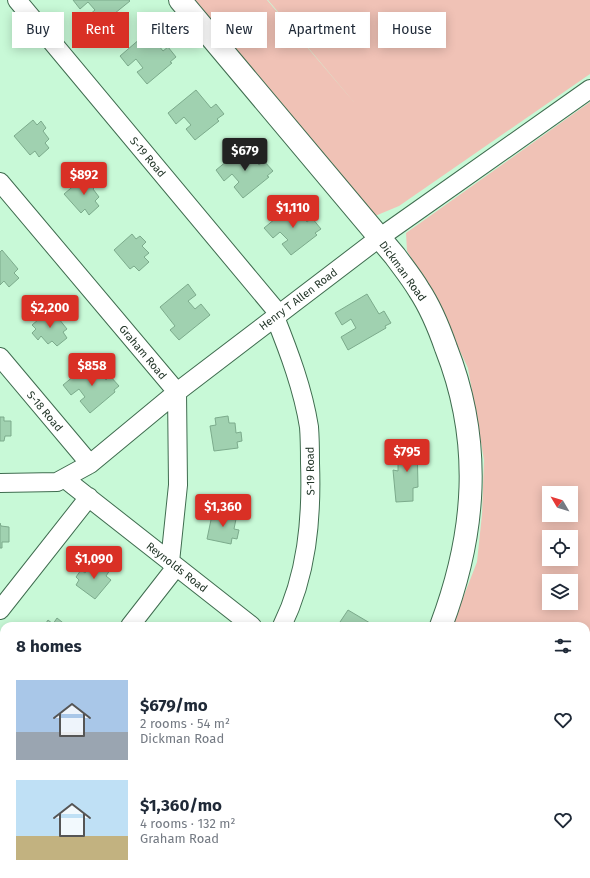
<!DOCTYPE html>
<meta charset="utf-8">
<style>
:root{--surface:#fff;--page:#f2f2f3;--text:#1f2937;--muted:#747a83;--accent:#d93025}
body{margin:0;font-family:"Fira Sans",sans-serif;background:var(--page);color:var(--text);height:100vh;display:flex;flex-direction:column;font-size:15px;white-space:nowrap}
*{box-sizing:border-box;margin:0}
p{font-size:13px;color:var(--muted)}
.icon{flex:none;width:22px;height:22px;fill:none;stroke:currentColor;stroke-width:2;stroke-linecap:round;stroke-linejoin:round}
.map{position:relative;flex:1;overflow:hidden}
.panel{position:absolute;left:0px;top:622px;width:590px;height:256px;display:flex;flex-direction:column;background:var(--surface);border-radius:12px 12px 0 0;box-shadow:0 2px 10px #0003}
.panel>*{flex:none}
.top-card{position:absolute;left:12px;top:12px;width:566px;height:36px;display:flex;gap:8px}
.needle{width:26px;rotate:308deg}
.controls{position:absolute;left:542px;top:486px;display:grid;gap:8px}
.controls a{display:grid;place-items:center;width:36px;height:36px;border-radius:0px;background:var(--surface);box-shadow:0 2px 10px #0003;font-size:20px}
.price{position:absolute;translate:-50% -34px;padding:0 9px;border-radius:4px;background:var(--accent);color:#fff;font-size:13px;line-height:26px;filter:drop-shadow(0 1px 2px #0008)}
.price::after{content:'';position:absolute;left:50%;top:24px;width:12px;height:9px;margin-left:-6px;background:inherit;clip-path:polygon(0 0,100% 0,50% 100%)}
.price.selected{background:#222;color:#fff}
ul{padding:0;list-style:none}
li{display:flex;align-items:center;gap:12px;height:100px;padding:0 16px}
li span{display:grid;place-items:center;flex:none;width:112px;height:80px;border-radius:0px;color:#555}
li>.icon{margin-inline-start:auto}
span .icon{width:48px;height:48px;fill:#fffc;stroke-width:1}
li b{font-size:17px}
h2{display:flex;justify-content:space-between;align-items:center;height:48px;padding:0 16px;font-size:17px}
.tag{padding:0 14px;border-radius:0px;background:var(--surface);box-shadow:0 2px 10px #0003;font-size:14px;line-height:36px}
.tag.selected{background:var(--accent);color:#fff}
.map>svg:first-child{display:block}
</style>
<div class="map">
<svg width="590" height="878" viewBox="0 0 590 878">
<rect width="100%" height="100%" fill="#c8f9d7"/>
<!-- green -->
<path fill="#f0c2b6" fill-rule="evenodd" d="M192 0H267L358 107 268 0H590V74L399 206 375 216Z
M590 102V876L586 872V626H452L477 562 482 514 484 460 468 368 431 290 407 251 406 233ZM549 493H571V515H549ZM549 537H571V559H549ZM549 581H571V603H549Z
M272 874H547L552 878H269Z"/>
<!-- building -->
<path fill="#a0d1b0" stroke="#7cab8c" d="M73 0H129L130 1 99 26 89 15 95 10 88 2 80 9Z
M148 32 163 51 168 47 176 57 170 62 172 63 147 84 137 72 143 68 136 59 128 66 120 56Z
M196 90 211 108 216 104 224 114 217 119 219 121 195 140 186 129 191 125 184 117 176 124 168 113Z
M33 120 37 125 41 121 46 128 43 131 49 139 45 143 49 148 39 157 35 151 30 155 14 136Z
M244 147 259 165 264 161 273 171 267 176 269 177 243 198 234 187 239 182 232 174 224 181 216 170Z
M83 178 87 183 91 179 96 186 93 189 99 197 95 201 99 206 89 215 85 209 81 213 64 194Z
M292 205 307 222 312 218 321 229 315 233 317 235 291 255 282 244 288 240 280 232 273 238 264 228Z
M132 234 136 239 140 236 146 242 142 246 149 253 144 257 149 262 139 271 134 266 130 269 114 250Z
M2 250 18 269 14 273 19 278 9 287 4 281 0 285V252Z
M188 284 196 295 188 301 195 309 201 304 210 315 179 340 170 330 175 326 160 307Z
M367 294 379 314 384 311 391 323 385 326 386 328 348 350 341 337 356 328 351 319 342 325 335 313Z
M51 309 67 329 63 332 67 338 57 346 52 341 48 344 41 336 38 340 32 333 36 329 32 325Z
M91 362 106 380 110 376 119 386 114 390 115 392 90 413 80 401 85 397 79 389 71 395 63 385Z
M228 416 229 423H235L236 433 241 432 242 441 237 442 238 448 214 451 210 426 216 425 215 418Z
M0 417H4V421H11V436H5L4 441H0Z
M404 441H417L418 487 413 488V501L396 502 393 470 398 471V452H404Z
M218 509 231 511 230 518 236 519 234 529 239 530 237 539 232 538 231 544 207 539 212 515 217 516Z
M0 523 1 526 9 527V542H2V548H0Z
M100 563 110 570 106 576 111 580 95 599 76 585 79 580 76 577 81 570 85 573 91 565 96 568Z
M348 610 375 626H345L340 622Z
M57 618 67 626H44L48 620 53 624Z
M4 678V706L0 703V683Z
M0 858 4 861V874H19L16 878H0Z"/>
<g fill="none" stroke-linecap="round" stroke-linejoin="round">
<!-- minor casing -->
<g stroke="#3f6c4f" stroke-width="20">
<path id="minor" d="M17 0 279 314
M0 182 177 392 178 485 170 562
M275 317C289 352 303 389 309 427 310 439 310 452 310 463 312 519 307 575 282 626
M0 357 90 464
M65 479 252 626
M0 483 57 482 90 464 177 392 379 238 590 89
M0 610 89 497
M130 626 176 567
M0 793 4 787
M97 878 100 874"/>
</g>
<!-- tertiary casing -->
<g stroke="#3f6c4f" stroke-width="24">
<path id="tertiary" d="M180 0 395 256C403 267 412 278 419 290 431 308 439 328 446 348 483 442 476 533 441 626
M571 874 576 878
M258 878 261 874"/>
</g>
<!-- minor -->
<use href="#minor" stroke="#fff" stroke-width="18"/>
<!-- tertiary -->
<use href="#tertiary" stroke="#fff" stroke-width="22"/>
</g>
<g text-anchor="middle" stroke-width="3.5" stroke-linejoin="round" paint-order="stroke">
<!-- street labels -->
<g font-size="11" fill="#233629" stroke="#fff">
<text transform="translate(148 157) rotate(50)" y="4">S-19 Road</text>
<text transform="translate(403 271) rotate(54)" y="4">Dickman Road</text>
<text transform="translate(298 299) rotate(-37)" y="4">Henry T Allen Road</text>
<text transform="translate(143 352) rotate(50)" y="4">Graham Road</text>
<text transform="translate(45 411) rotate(50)" y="4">S-18 Road</text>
<text transform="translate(310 471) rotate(-91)" y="4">S-19 Road</text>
<text transform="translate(177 567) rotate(38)" y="4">Reynolds Road</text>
</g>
</g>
</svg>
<div class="controls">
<a><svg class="needle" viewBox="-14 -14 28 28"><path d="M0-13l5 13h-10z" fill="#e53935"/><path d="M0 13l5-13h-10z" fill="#747a83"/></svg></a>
<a><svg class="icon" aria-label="locate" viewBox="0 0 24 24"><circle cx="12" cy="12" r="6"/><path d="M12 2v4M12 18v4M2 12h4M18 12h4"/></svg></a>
<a><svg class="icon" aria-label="layers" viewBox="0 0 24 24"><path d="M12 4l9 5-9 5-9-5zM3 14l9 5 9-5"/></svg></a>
</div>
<b class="price selected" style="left:245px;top:172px">$679</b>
<b class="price" style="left:84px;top:196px">$892</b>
<b class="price" style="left:293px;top:229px">$1,110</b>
<b class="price" style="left:50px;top:329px">$2,200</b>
<b class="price" style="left:92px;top:387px">$858</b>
<b class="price" style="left:407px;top:473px">$795</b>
<b class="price" style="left:223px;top:528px">$1,360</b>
<b class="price" style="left:94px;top:580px">$1,090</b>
<div class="top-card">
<a class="tag">Buy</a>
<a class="tag selected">Rent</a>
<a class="tag">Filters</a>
<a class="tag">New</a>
<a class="tag">Apartment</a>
<a class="tag">House</a>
</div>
<section class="panel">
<h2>8 homes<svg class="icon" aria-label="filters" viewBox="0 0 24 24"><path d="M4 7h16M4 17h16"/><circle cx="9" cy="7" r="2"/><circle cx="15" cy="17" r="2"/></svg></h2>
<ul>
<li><span style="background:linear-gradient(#a9c7e8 65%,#9aa5b1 0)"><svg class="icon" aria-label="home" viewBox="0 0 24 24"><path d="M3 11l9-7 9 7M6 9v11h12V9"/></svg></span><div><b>$679/mo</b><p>2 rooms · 54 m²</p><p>Dickman Road</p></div><svg class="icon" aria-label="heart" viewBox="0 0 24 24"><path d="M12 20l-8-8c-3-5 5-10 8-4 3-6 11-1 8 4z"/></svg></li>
<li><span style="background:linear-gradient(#bfe0f5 70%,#c2b280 0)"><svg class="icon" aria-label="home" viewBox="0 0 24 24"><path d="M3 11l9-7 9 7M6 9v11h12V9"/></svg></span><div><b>$1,360/mo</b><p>4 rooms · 132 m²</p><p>Graham Road</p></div><svg class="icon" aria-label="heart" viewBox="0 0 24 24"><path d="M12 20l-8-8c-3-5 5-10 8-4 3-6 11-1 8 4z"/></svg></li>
</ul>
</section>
</div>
